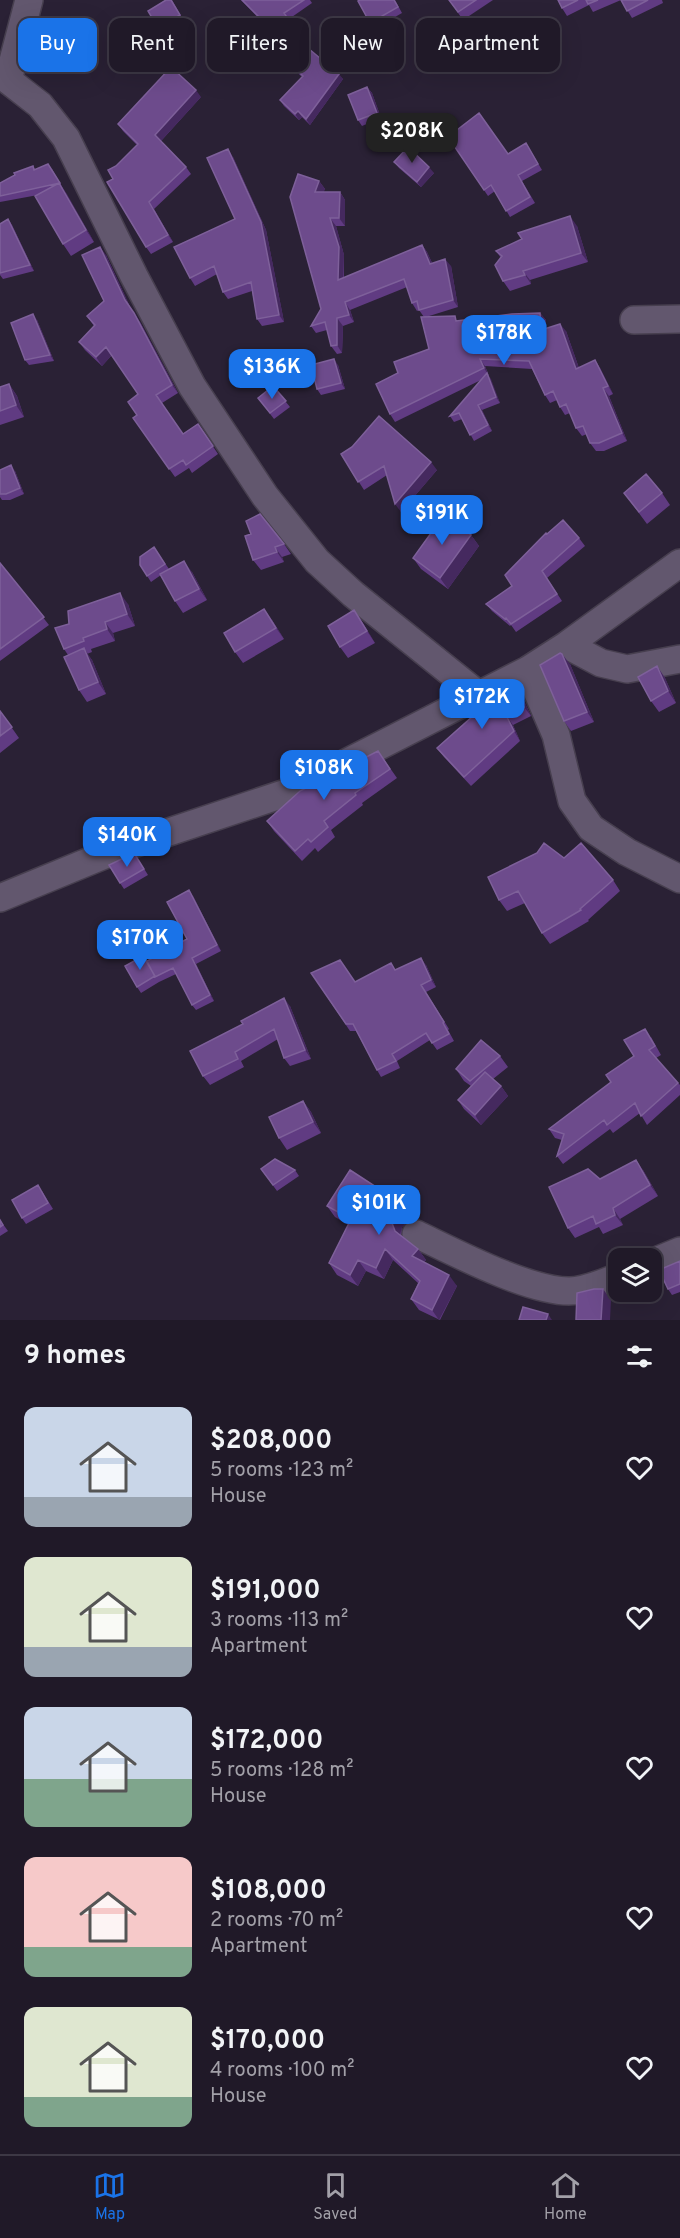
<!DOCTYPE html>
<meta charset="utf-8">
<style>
:root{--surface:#201928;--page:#282230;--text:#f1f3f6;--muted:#a2a0a8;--line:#3d3845;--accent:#1a73e8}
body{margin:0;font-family:Overpass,sans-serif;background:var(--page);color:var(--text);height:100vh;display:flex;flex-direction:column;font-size:22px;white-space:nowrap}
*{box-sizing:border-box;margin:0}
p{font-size:20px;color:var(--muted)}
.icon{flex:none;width:33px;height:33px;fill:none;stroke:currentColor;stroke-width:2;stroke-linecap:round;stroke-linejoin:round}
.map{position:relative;height:1320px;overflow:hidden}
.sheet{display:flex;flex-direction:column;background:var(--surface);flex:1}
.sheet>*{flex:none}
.hud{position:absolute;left:18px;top:18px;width:645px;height:54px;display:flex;gap:12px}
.controls{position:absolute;left:608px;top:1248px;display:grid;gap:12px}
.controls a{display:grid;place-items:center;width:54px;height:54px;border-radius:12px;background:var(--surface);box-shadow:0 6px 24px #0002,0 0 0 2px var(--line);font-size:30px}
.price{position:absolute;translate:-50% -51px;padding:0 14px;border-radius:12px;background:var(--accent);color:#fff;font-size:20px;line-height:39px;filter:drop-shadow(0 2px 3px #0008)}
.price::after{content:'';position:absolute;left:50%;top:36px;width:18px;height:14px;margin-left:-9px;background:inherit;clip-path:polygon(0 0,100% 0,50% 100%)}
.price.active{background:#222;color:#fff}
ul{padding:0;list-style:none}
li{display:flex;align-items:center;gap:18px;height:150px;padding:0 24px}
li span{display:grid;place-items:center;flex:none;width:168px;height:120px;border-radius:12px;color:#555}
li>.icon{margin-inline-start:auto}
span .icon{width:72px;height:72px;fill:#fffc;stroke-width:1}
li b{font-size:26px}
h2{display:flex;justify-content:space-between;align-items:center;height:72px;padding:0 24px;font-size:26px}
.pill{padding:0 21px;border-radius:12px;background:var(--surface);box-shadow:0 6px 24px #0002,0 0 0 2px var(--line);font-size:21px;line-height:54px}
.pill.active{background:var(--accent);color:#fff}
.menu{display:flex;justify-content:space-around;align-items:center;height:84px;border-top:2px solid var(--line);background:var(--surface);font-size:16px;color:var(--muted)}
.menu a{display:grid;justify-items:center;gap:3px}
.menu .active{color:var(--accent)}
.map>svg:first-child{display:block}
</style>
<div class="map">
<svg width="680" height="1320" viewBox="0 0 680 1320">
<rect width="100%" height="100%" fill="#2a2135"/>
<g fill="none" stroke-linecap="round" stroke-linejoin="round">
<!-- minor casing -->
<g stroke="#473f4f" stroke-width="30">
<path id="minor" d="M0 74 40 105 66 138 134 276 192 386 265 496 317 561 353 594 480 696
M8 80 29 0
M634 320 680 319
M567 645 601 663 627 669 680 659
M528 670 556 735 572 801 591 828 627 852 680 879
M0 898 124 847 289 792 528 670 567 645 680 563
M416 1234C454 1252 528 1291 569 1291 585 1291 603 1283 618 1277
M651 1263 680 1251"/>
</g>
<!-- minor -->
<use href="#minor" stroke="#62576e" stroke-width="27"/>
</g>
<!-- wall -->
<path fill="#603b82" d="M172 0 184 21 162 34 158 28Z
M241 0H310L312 3 289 19 299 34 295 37 343 79 310 125 302 117 299 120 284 106 280 100 302 77 267 43 263 37 271 31Z
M395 0 402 13 374 29 370 23Z
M449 0H493L463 20Z
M558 0H621L593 12 589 5 567 16 562 8Z
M621 0H662L663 3 632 18Z
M367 87 372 93 381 118 362 126 358 120Z
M201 97 161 141 186 167 191 174 154 209 173 242 151 254 146 247 113 179 116 166 137 145 123 131 118 124Z
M448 137 508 154 526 143 542 170 522 181 535 203 510 217 495 191 488 196Z
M233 157 266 230 284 322 262 326 257 319 252 291 228 299 223 292 217 274 195 286 190 278 235 219Z
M394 162 434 173 421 187 399 168Z
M33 166 35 169H52L94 242 71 256 63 244 38 195 0 202V183Z
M319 181 325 189 323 192H340L345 200V226H336L344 255V278L422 245 427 252 432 263 451 266 458 307 426 317 459 321 540 313 546 320V329L566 331 579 368 595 360 600 368 613 394 609 396 627 441 604 451H596L590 443 587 434 582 436 576 428 570 413 565 415 560 407 557 400 550 403 545 395 532 369 485 366 489 376H488L500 403 482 410 492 431 474 441 462 419 454 422 450 416 481 380 395 422 390 414 398 373 429 349 424 317 419 310 417 311 412 303 407 287 350 310 354 322 343 326 342 353 337 354 331 346 327 330 316 333 311 326 321 309Z
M8 219 12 225 34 271 3 279 0 275V224Z
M577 226 588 262 530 280 531 284 510 291 503 281 501 258 496 251Z
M106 255 131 309 140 322 178 393 162 403 183 434 198 424 218 454 192 473 189 468 175 477 133 418 137 415 138 394 112 355 102 366 85 350 79 342 94 326 87 316 104 301Z
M37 320 54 361 29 365 25 360Z
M338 365 345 389 321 395 317 389Z
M9 384 17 396 24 417 0 425V387Z
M273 386 290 407 274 419 258 398Z
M341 454 437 470 401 512 387 475 364 490Z
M0 470 15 471 24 494 10 500H2L0 497Z
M624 493H662L670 505 647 524Z
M251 534 284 544 291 554 282 557 284 562 261 570 253 560Z
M547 534 579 538 585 546 547 578 562 601 516 632 511 625 510 626 492 611 486 604 512 586Z
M471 535 479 546 448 589 421 569 413 558Z
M154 547 169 569 192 572 207 600 183 613 175 601 161 575 151 582 140 565Z
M0 563 49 625 0 661Z
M128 604 135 626 113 633 115 641 91 649 92 652 87 654 92 660 106 694 87 702 79 690 68 655 64 649 69 624Z
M272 620 284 639 243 663 235 652Z
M362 622 375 643 348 658 340 647Z
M570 664 594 722 571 731 564 721Z
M657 666 665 678 676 703 659 712 651 701Z
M513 682 520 692 531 716 513 725 520 741 471 786 444 757 437 748Z
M0 711 19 738 0 753Z
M378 751 397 778 362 803 363 805 331 830 335 837 318 852 315 848 302 861 274 831 267 821Z
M564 858 613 880 620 891 588 920 589 921 550 944 542 933 525 903 507 911 499 900Z
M138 859 148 875 124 889 120 883Z
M193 896 221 951 196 964 214 1001 196 1010 192 1005 176 974 159 982 141 993 137 987 143 956 147 961 187 939Z
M426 965 436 987 426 992 449 1029 448 1030 454 1041 437 1050 430 1040 397 1061 400 1068 381 1077 377 1070 356 1031H350L311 973 355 982 396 970Z
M290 1006 311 1059 290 1066 284 1058 278 1039 241 1061 244 1067 210 1085 203 1076Z
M651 1037 661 1055 656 1058 680 1085V1095L647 1125 640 1113 613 1133 610 1129 563 1164 557 1156 562 1140 555 1138 549 1129 611 1082Z
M500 1056 508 1067 493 1079 501 1086 508 1096 481 1125 464 1109 458 1100 471 1086 464 1081 456 1069Z
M303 1101 311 1112 321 1133 287 1150 279 1138Z
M261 1169 295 1170 299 1176 277 1191Z
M643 1170 658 1196 620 1219 623 1225 603 1234 599 1227 575 1238 568 1228 600 1179Z
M42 1191 53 1209 26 1224 22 1218Z
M327 1206 407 1207 415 1218 408 1221 402 1227 401 1235 418 1249 426 1260 424 1262 457 1286 440 1320 419 1310 411 1299 418 1283 393 1260 384 1279 366 1271 358 1286 337 1275 329 1263 349 1225 335 1217Z
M0 1220 8 1231 0 1236Z
M680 1261V1292L672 1295 668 1289Z"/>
<!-- shaded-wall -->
<path fill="#45295f" d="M339 74 343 79 310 125 306 119Z
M367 87 372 93 381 118 377 113Z
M196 90 201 97 160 142 155 135Z
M298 111 302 117 299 120 295 114Z
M228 149 233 157 266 230 284 322 279 315Z
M429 167 434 173 421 187 417 182Z
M319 181 325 189 321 200 315 192Z
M59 183 67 194 94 242 86 230Z
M340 192 345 200V226L339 218Z
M149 202 154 209 173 242 168 235Z
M570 216 577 226 588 262 581 253Z
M330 218 336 226 344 255 343 288 338 280Z
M8 219 12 225 34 271 30 265Z
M422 245 427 252 436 271 430 264Z
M100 247 106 255 131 309 125 300Z
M445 259 451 266 458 307 453 300Z
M523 271 530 280 531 284 525 275Z
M345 302 350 310 354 322 349 315Z
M134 313 140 322 178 393 172 385Z
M540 313 546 320V338L541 330Z
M33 314 37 320 54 361 50 355Z
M337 318 343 326 342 353 337 345Z
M560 324 566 331 582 377 576 369Z
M106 347 112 355 102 366 96 357Z
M334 359 338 365 345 389 341 383Z
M480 359 485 366 489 376 484 368Z
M595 360 600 368 613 394 608 386Z
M487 373 491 379 500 403 496 397Z
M9 384 17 396 24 417 16 405Z
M603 388 609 396 627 441 622 433Z
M478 405 482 410 492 431 488 425Z
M431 462 437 470 401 512 395 504Z
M11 465 15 471 24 494 20 488Z
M471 535 479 546 448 589 440 578Z
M275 547 282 557 284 562 277 552Z
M184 561 192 572 207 600 199 589Z
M120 593 128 604 135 626 127 614Z
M264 609 272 620 284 639 276 628Z
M354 610 362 622 375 643 367 631Z
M105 622 113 633 115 641 107 629Z
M84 648 92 660 106 694 98 682Z
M562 654 570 664 594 722 587 712Z
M657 666 665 678 676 703 668 691Z
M513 682 520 692 531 716 524 707Z
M506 715 513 725 520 741 514 731Z
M189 890 193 896 221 951 217 945Z
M192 958 196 964 214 1001 210 995Z
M421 958 426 965 436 987 431 980Z
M284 998 290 1006 311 1059 305 1050Z
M501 1086 508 1096 481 1125 475 1115Z
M303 1101 311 1112 321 1133 313 1122Z
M636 1160 643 1170 658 1196 650 1185Z
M613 1208 620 1219 623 1225 615 1215Z
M400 1210 408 1221 402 1227 400 1235 403 1242 395 1231 392 1223 394 1215Z
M385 1249 393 1260 384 1279 376 1268Z
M418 1249 426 1260 420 1267 412 1256Z
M358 1260 366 1271 358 1286 350 1275Z
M449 1275 457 1286 439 1320 432 1310Z
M603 1289 611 1300 610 1320H601Z
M548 1314 552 1320H546Z"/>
<!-- building -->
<path fill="#6d4b8c" stroke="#7e609a" stroke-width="1.5" d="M166 0H171L180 15 158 28 148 11Z
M242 0H304L284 13 295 29 290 33 339 74 306 119 298 111 295 114 280 100 303 76 263 37 272 30Z
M360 0H394L398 7 370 23 358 1Z
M449 0H476L458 12Z
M558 0H578L562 8Z
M586 0H598L588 4Z
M621 0H648L627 11Z
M171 67 196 90 155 135 186 167 149 202 168 235 146 247 107 182 113 179 108 170 116 166 138 144 118 124Z
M367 87 377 113 358 120 348 95Z
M479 113 508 154 526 143 538 164 518 175 530 197 506 211 491 185 484 190 448 137Z
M408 147 429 167 417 182 394 162Z
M228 149 261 222 279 315 257 319 251 282 223 292 214 266 190 278 174 247 235 219 207 158Z
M48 164 60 183 0 196V183L15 175 14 173 33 166 34 170Z
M298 174 319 181 315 192H340L339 218H330L339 247 338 280 422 245 430 264 445 259 453 300 419 310 417 301 412 303 404 279 345 302 349 315 337 318V345L331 346 325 322 311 326 321 309 290 197Z
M59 183 86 230 63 244 35 196Z
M570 216 581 253 523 271 525 275 503 281 495 265 502 256 496 251 522 239 518 233Z
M8 219 30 265 0 273V224Z
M100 247 125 300 134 313 172 385 156 395 183 434 198 424 213 446 186 465 183 460 169 469 133 418 137 415 128 402 138 394 106 347 96 357 79 342 95 325 87 316 104 301 82 255Z
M540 313 541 330 560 324 576 369 595 360 608 386 603 388 622 433 599 443H590L583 426 576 428 566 404 560 407 553 391 545 395 529 361 480 359 484 368 390 414 376 384 398 373 394 362 429 349 421 317 455 316 456 321 512 314Z
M33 314 50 355 25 360 11 323Z
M334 359 341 383 317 389 311 365Z
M487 373 496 397 478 405 488 425 470 435 459 413 450 416Z
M9 384 16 405 0 411V387Z
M273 386 286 401 270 413 258 398Z
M379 416 431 462 395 504 384 466 358 482 341 454 352 447Z
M11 465 20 488 6 494H0V470Z
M646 474 662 493 639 512 624 493Z
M260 514 284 544 275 547 277 552 253 560 245 536 251 534 246 521Z
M444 515 471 535 440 578 413 558Z
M563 520 579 538 542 571 557 594 511 624 506 618 505 619 486 604 512 586 505 575 546 533 547 534Z
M154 547 165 564 147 576 140 565V557Z
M184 561 199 589 175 601 160 574Z
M0 563 44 617 0 649Z
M120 593 127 614 105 622 107 629 83 638 84 641 64 649 55 628 69 624 68 611Z
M264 609 276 628 235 652 224 633Z
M354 610 367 631 340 647 328 626Z
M84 648 98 682 79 690 64 657Z
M560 653 562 654 587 712 564 721 540 665Z
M657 666 668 691 651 701 638 677Z
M513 682 524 707 506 715 514 731 464 777 437 748 474 715 469 705Z
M0 711 12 727 0 736Z
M378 751 390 769 355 793 356 795 324 821 328 827 311 842 308 839 295 851 267 821 300 791Z
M544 843 564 858 581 843 613 880 580 909 581 910 542 933 518 891 499 900 488 877 537 853Z
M134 853 144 869 120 883 109 865Z
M189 890 217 945 192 958 210 995 192 1005 173 968 155 977 147 961 187 939 167 902Z
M143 956 155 976 137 987 125 966Z
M421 958 431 980 421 985 444 1022 443 1023 449 1034 432 1043 426 1033 392 1054 396 1061 377 1070 353 1024H346L311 973 340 960 355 982 391 963 395 970Z
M284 998 305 1050 284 1058 274 1029 235 1052 238 1059 203 1076 190 1051 243 1024 241 1021Z
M645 1029 655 1046 649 1050 678 1083 641 1116 635 1103 607 1125 604 1120 557 1156 564 1134 549 1129 611 1082 606 1075 634 1056 624 1040Z
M481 1040 500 1056 470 1081 456 1069Z
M485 1072 501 1086 475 1115 458 1100Z
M303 1101 313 1122 279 1138 269 1117Z
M275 1159 295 1170 273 1185 261 1169Z
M636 1160 650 1185 613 1208 615 1215 596 1224 593 1216 568 1228 549 1187 588 1169 600 1179Z
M350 1170 407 1207 400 1210 394 1215 392 1223 395 1231 418 1249 412 1256 449 1275 432 1310 411 1299 420 1281 385 1249 376 1268 358 1260 350 1275 329 1263 351 1219 327 1206Z
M38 1185 48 1203 22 1218 12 1200Z
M0 1220 3 1225 0 1227Z
M680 1261V1284L668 1289 659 1270Z
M594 1289H603L601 1320H576L577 1293Z
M523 1307 548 1314 546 1320H519Z"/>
</svg>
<div class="controls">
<a><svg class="icon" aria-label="layers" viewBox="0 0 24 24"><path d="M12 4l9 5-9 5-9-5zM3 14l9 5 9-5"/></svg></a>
</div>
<b class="price active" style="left:412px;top:164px">$208K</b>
<b class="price" style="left:504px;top:366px">$178K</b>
<b class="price" style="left:272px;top:400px">$136K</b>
<b class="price" style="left:442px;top:546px">$191K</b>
<b class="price" style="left:482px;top:730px">$172K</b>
<b class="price" style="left:324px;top:801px">$108K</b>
<b class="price" style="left:127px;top:868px">$140K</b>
<b class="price" style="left:140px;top:971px">$170K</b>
<b class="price" style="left:379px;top:1236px">$101K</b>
<div class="hud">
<a class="pill active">Buy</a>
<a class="pill">Rent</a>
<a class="pill">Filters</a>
<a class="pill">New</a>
<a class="pill">Apartment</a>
</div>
</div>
<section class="sheet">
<h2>9 homes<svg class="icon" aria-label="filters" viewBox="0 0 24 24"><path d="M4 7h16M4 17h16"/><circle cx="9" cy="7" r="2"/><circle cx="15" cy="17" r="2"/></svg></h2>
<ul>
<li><span style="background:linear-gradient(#c9d6e8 75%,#9aa5b1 0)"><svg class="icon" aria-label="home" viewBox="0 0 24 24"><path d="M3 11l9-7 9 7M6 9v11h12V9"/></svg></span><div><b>$208,000</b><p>5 rooms · 123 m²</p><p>House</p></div><svg class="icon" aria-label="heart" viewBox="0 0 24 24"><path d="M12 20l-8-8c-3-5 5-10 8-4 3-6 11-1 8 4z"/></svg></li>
<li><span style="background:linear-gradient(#dfe7d0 75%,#9aa5b1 0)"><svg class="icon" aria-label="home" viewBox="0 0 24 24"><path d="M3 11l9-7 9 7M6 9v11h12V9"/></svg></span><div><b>$191,000</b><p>3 rooms · 113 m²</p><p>Apartment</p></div><svg class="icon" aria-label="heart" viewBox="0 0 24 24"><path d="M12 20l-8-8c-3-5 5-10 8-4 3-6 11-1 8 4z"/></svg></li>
<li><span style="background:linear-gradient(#c9d6e8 60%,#7fa58c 0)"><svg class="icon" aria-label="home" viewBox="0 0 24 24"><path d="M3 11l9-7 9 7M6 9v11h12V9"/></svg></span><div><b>$172,000</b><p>5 rooms · 128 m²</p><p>House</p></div><svg class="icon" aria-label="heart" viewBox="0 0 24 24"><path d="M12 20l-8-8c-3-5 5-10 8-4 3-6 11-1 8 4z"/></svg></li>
<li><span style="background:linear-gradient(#f6c9c9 75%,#7fa58c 0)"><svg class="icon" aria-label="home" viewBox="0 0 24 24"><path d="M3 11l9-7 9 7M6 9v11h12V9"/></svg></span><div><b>$108,000</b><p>2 rooms · 70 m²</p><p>Apartment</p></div><svg class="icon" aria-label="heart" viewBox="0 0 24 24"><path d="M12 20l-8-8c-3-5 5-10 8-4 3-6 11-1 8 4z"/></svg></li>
<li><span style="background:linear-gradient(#dfe7d0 75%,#7fa58c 0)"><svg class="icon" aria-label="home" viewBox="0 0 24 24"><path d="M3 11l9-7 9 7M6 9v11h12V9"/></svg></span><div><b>$170,000</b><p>4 rooms · 100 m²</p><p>House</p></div><svg class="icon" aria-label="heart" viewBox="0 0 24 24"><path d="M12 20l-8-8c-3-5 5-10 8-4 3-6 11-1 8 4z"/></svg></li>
</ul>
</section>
<nav class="menu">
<a class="active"><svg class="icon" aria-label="map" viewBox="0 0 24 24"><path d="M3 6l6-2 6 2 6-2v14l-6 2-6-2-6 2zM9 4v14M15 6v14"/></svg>Map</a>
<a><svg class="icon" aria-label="saved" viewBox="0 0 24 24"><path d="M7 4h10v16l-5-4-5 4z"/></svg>Saved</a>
<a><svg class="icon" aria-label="home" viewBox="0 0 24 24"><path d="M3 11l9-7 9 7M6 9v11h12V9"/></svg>Home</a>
</nav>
